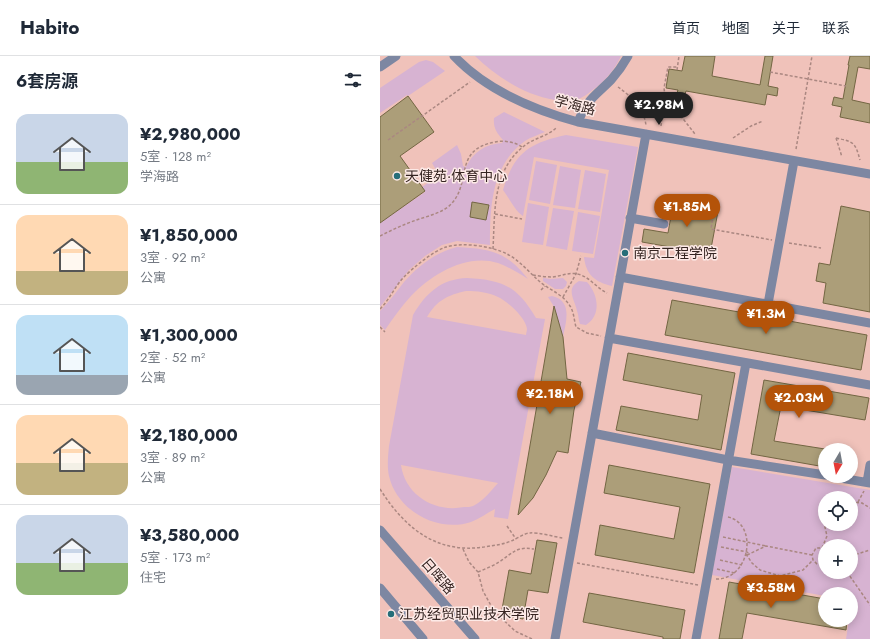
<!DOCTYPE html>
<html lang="zh">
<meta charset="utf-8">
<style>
:root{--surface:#fff;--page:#f2f2f3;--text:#1f2937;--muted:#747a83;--line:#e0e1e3;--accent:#b45309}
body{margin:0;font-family:Jost,"Noto Sans SC",sans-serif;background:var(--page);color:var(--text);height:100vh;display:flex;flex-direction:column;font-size:15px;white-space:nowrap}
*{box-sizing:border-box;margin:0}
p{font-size:13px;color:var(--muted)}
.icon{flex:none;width:22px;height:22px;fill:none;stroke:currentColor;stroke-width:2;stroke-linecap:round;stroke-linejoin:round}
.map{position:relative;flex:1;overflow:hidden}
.details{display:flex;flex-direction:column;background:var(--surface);width:380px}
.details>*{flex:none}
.needle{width:26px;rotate:190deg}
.controls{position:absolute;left:438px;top:387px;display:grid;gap:8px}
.controls a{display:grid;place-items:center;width:40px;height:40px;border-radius:50%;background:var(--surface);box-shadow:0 2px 10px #0003;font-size:20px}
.price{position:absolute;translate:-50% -34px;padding:0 9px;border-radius:14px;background:var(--accent);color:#fff;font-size:13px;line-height:26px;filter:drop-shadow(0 1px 2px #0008)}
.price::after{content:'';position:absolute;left:50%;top:24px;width:12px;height:9px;margin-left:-6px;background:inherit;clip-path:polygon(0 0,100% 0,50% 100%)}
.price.selected{background:#222;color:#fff}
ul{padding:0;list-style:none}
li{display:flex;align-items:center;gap:12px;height:100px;padding:0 16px}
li+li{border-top:1px solid var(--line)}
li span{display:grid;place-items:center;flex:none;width:112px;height:80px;border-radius:12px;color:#555}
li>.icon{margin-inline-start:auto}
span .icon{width:48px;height:48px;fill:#fffc;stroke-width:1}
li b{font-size:17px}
h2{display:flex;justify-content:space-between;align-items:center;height:48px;padding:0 16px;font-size:17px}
header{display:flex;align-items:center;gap:24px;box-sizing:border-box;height:56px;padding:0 20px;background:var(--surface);border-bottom:1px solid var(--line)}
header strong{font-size:19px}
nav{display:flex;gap:22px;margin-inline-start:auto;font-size:14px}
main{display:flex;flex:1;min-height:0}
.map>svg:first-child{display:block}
</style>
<header>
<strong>Habito</strong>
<nav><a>首页</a><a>地图</a><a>关于</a><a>联系</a></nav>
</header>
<main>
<section class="details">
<h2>6套房源<svg class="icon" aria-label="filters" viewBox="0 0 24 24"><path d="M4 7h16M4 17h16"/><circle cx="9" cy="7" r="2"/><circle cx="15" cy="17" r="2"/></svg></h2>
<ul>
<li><span style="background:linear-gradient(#c9d6e8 60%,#8fb573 0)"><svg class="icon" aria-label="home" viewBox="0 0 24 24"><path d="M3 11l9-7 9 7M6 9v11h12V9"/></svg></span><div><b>¥2,980,000</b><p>5室 · 128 m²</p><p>学海路</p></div></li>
<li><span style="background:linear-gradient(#ffd9b3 70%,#c2b280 0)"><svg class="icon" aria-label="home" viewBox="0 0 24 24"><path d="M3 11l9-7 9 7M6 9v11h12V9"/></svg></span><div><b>¥1,850,000</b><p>3室 · 92 m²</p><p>公寓</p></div></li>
<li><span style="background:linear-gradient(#bfe0f5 75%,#9aa5b1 0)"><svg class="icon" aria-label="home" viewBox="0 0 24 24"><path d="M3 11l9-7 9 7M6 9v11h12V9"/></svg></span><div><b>¥1,300,000</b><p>2室 · 52 m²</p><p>公寓</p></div></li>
<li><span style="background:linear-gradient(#ffd9b3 60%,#c2b280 0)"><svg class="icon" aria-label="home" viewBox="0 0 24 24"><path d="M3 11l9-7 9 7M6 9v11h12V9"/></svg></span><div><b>¥2,180,000</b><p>3室 · 89 m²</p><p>公寓</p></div></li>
<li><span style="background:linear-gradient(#c9d6e8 60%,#8fb573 0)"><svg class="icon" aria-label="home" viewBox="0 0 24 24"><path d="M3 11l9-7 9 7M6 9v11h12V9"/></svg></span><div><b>¥3,580,000</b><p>5室 · 173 m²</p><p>住宅</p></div></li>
</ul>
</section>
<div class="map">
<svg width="490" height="583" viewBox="0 0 490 583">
<rect width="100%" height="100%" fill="#f0c2ba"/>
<!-- green -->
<path fill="#d7b3d2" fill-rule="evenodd" d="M95 0H241C236 11 228 21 219 29 210 36 201 44 190 46 185 46 179 44 175 44 144 39 117 21 95 0Z
M46 4 53 6 65 15 28 40 27 39 0 57V32L39 6Z
M124 56 165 76C158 79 151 81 145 85 111 109 110 152 110 189L77 185 62 189 45 200 29 214 0 251V167L45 136 42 131 59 119 52 107 77 89 81 98 83 110 86 111C93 96 106 88 122 87L123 84C117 77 113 72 114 62Z
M186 79 258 91 232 230C215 226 206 219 204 201L214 202 229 114 154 101 143 160C134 154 130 143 123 134 134 97 149 87 186 79Z
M156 105 177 109 170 148 149 144Z
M180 110 201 114 195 152 173 149Z
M205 114 226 118 220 156 198 153Z
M148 147 169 151 163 189 142 186Z
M173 152 194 155 187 194 166 190Z
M198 156 220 160 213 198 192 195Z
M77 191C110 193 126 195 148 223 138 217 129 211 118 207 87 197 52 218 31 240 21 251 13 262 5 274L0 269V255C9 246 16 236 24 226 38 210 56 196 77 191Z
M87 222C123 224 137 230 156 262L165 263 128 463 114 461 115 453C107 457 99 463 91 466 58 477 17 455 9 420 7 411 8 400 9 390L33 259C46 237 61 223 87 222ZM86 235C97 235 108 236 118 241 127 245 146 262 147 273 147 275 146 277 146 279L47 261C57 244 68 239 86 235ZM21 409 118 427C111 435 103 445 93 450 91 451 87 451 84 451 55 457 25 439 21 409Z
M163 222 171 223 183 222 187 226 186 230 183 233H175L163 225Z
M199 225 207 226C218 238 222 259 206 269L200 268C198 264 199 259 197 255 195 244 185 233 199 225Z
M172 240C193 245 186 266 183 281L173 249 168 241Z
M352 411 490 434V583H466L469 564H471L473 545 471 544V538H445V540L332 519ZM445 442H471V468H445ZM445 490H471V516H445Z"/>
<!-- building -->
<path fill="#ac9e79" stroke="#736643" d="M305 0H335L332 20 380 29 385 0H393L388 30 398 32 397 40 387 38 385 49 306 35 305 38 297 37 298 34 286 32 289 13 302 15Z
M470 0H490V13L478 11 472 44 490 48V67L460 61 462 51 452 49 454 41 463 43 469 9H468Z
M28 40 54 76 20 100 45 135 0 167V61Z
M294 143 339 150 330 198 262 186 264 173 288 177Z
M92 146 109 149 106 164 90 161Z
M461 150 490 156V256L443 247 446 227 436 225 439 207 450 209Z
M292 244 487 279 481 314 285 279Z
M174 250 183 281 187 323 201 326 194 354 188 397 177 395 166 419 153 442 138 459Z
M248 297 355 317 341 394 236 374 241 350 318 364 322 339 243 324Z
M384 324 489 342 485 364 401 350 394 385 445 393V411L371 398Z
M229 409 330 428 314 517 215 499 220 469 294 483 300 451 224 437Z
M157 484 177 487 168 537 148 534 143 563 121 559 129 514 151 518Z
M349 526 445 543V564H467L466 574 367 557 362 583H339Z
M209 537 305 554 300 583H283V581L203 566Z"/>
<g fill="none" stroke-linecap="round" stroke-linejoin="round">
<!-- path -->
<path stroke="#aa8781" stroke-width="1.5" stroke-dasharray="3 2" stroke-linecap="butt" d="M297 14 299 0
M390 16 466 30
M238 31C250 39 265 54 266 70
M285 40 315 78
M281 70 285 40 284 32 288 11H298
M353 82 371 70 383 65
M456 82C474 86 475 86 480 104
M456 82 462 101
M8 84 90 26
M416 93 432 0
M335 149 331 173 392 184
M115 158 142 163
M0 180C10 175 20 170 31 166 43 161 57 159 68 151 94 129 71 94 115 86 124 84 135 86 142 91
M409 187 441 192
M113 193C115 156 112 115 144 90 154 82 168 80 176 72
M153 219C159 220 166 221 172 221 182 220 191 215 201 219 211 223 217 232 227 237
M161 234 165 230
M183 241 196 218 201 200
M0 253C10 243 15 230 24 221 35 210 52 196 66 191 82 186 112 190 127 198 139 204 149 216 159 225 169 234 183 238 190 250 194 256 194 264 196 271L207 277 221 280
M0 271 5 276
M0 433C26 474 59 500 110 490 117 489 124 488 131 485 137 483 144 477 150 477 158 476 175 481 183 482
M471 446 482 447 490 452
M478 446 484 435
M127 470 136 483
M343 481 386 490
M341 491 367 496 370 498
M442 492 447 480 444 467 445 460
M83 493 89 506 98 516 103 535 114 555 135 575 152 583
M445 493 442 492H436L432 499 433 504 437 508 445 507
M366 498 372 507 380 514 400 520 423 514 433 504
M367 499 386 490 432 499
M471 500 490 494
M340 504 362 509
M197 507 318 529
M337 513 355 517
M98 516C105 513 113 510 119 506 133 497 136 490 154 493
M467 516 490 549
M336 523C370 524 379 468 348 461"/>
<!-- minor -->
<path stroke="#7d87a2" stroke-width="9" d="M74 0C106 34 154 54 198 66L490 118
M0 11 16 0
M198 66C207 43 215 40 231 24 238 16 243 9 248 0
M250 162 284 168
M240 221 490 267
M388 248 414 105
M229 282 490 329
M212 377 348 404 445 419
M449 420 490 427
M487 426 490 409
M0 474 95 583
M0 532 43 583
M175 583 266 78
M316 583 366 307"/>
</g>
<!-- markers -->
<g fill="#266e79" stroke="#fdeae7" stroke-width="1.5">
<circle cx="17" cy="120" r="4"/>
<circle cx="245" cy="197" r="4"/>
<circle cx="11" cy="558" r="4"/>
</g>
<g text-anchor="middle" stroke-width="3" stroke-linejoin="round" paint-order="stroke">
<!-- street labels -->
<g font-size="14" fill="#352421" stroke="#fdeae7">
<text transform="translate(195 49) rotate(14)" y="5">学海路</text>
<text transform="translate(58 520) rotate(49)" y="5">日晖路</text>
</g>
<!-- poi labels -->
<g font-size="14" fill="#352421" stroke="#fdeae7" text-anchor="start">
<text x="25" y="125">天健苑·体育中心</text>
<text x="253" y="202">南京工程学院</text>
<text x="19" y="563">江苏经贸职业技术学院</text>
</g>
</g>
</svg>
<div class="controls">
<a><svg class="needle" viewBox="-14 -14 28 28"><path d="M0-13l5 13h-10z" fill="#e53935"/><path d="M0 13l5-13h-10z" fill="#747a83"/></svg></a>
<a><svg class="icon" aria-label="locate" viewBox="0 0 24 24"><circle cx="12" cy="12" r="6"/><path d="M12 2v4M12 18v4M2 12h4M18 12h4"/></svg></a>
<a>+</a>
<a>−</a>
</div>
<b class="price selected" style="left:279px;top:70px">¥2.98M</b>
<b class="price" style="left:307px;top:172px">¥1.85M</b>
<b class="price" style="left:386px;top:279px">¥1.3M</b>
<b class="price" style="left:170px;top:359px">¥2.18M</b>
<b class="price" style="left:419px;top:363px">¥2.03M</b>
<b class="price" style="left:391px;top:553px">¥3.58M</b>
</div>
</main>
